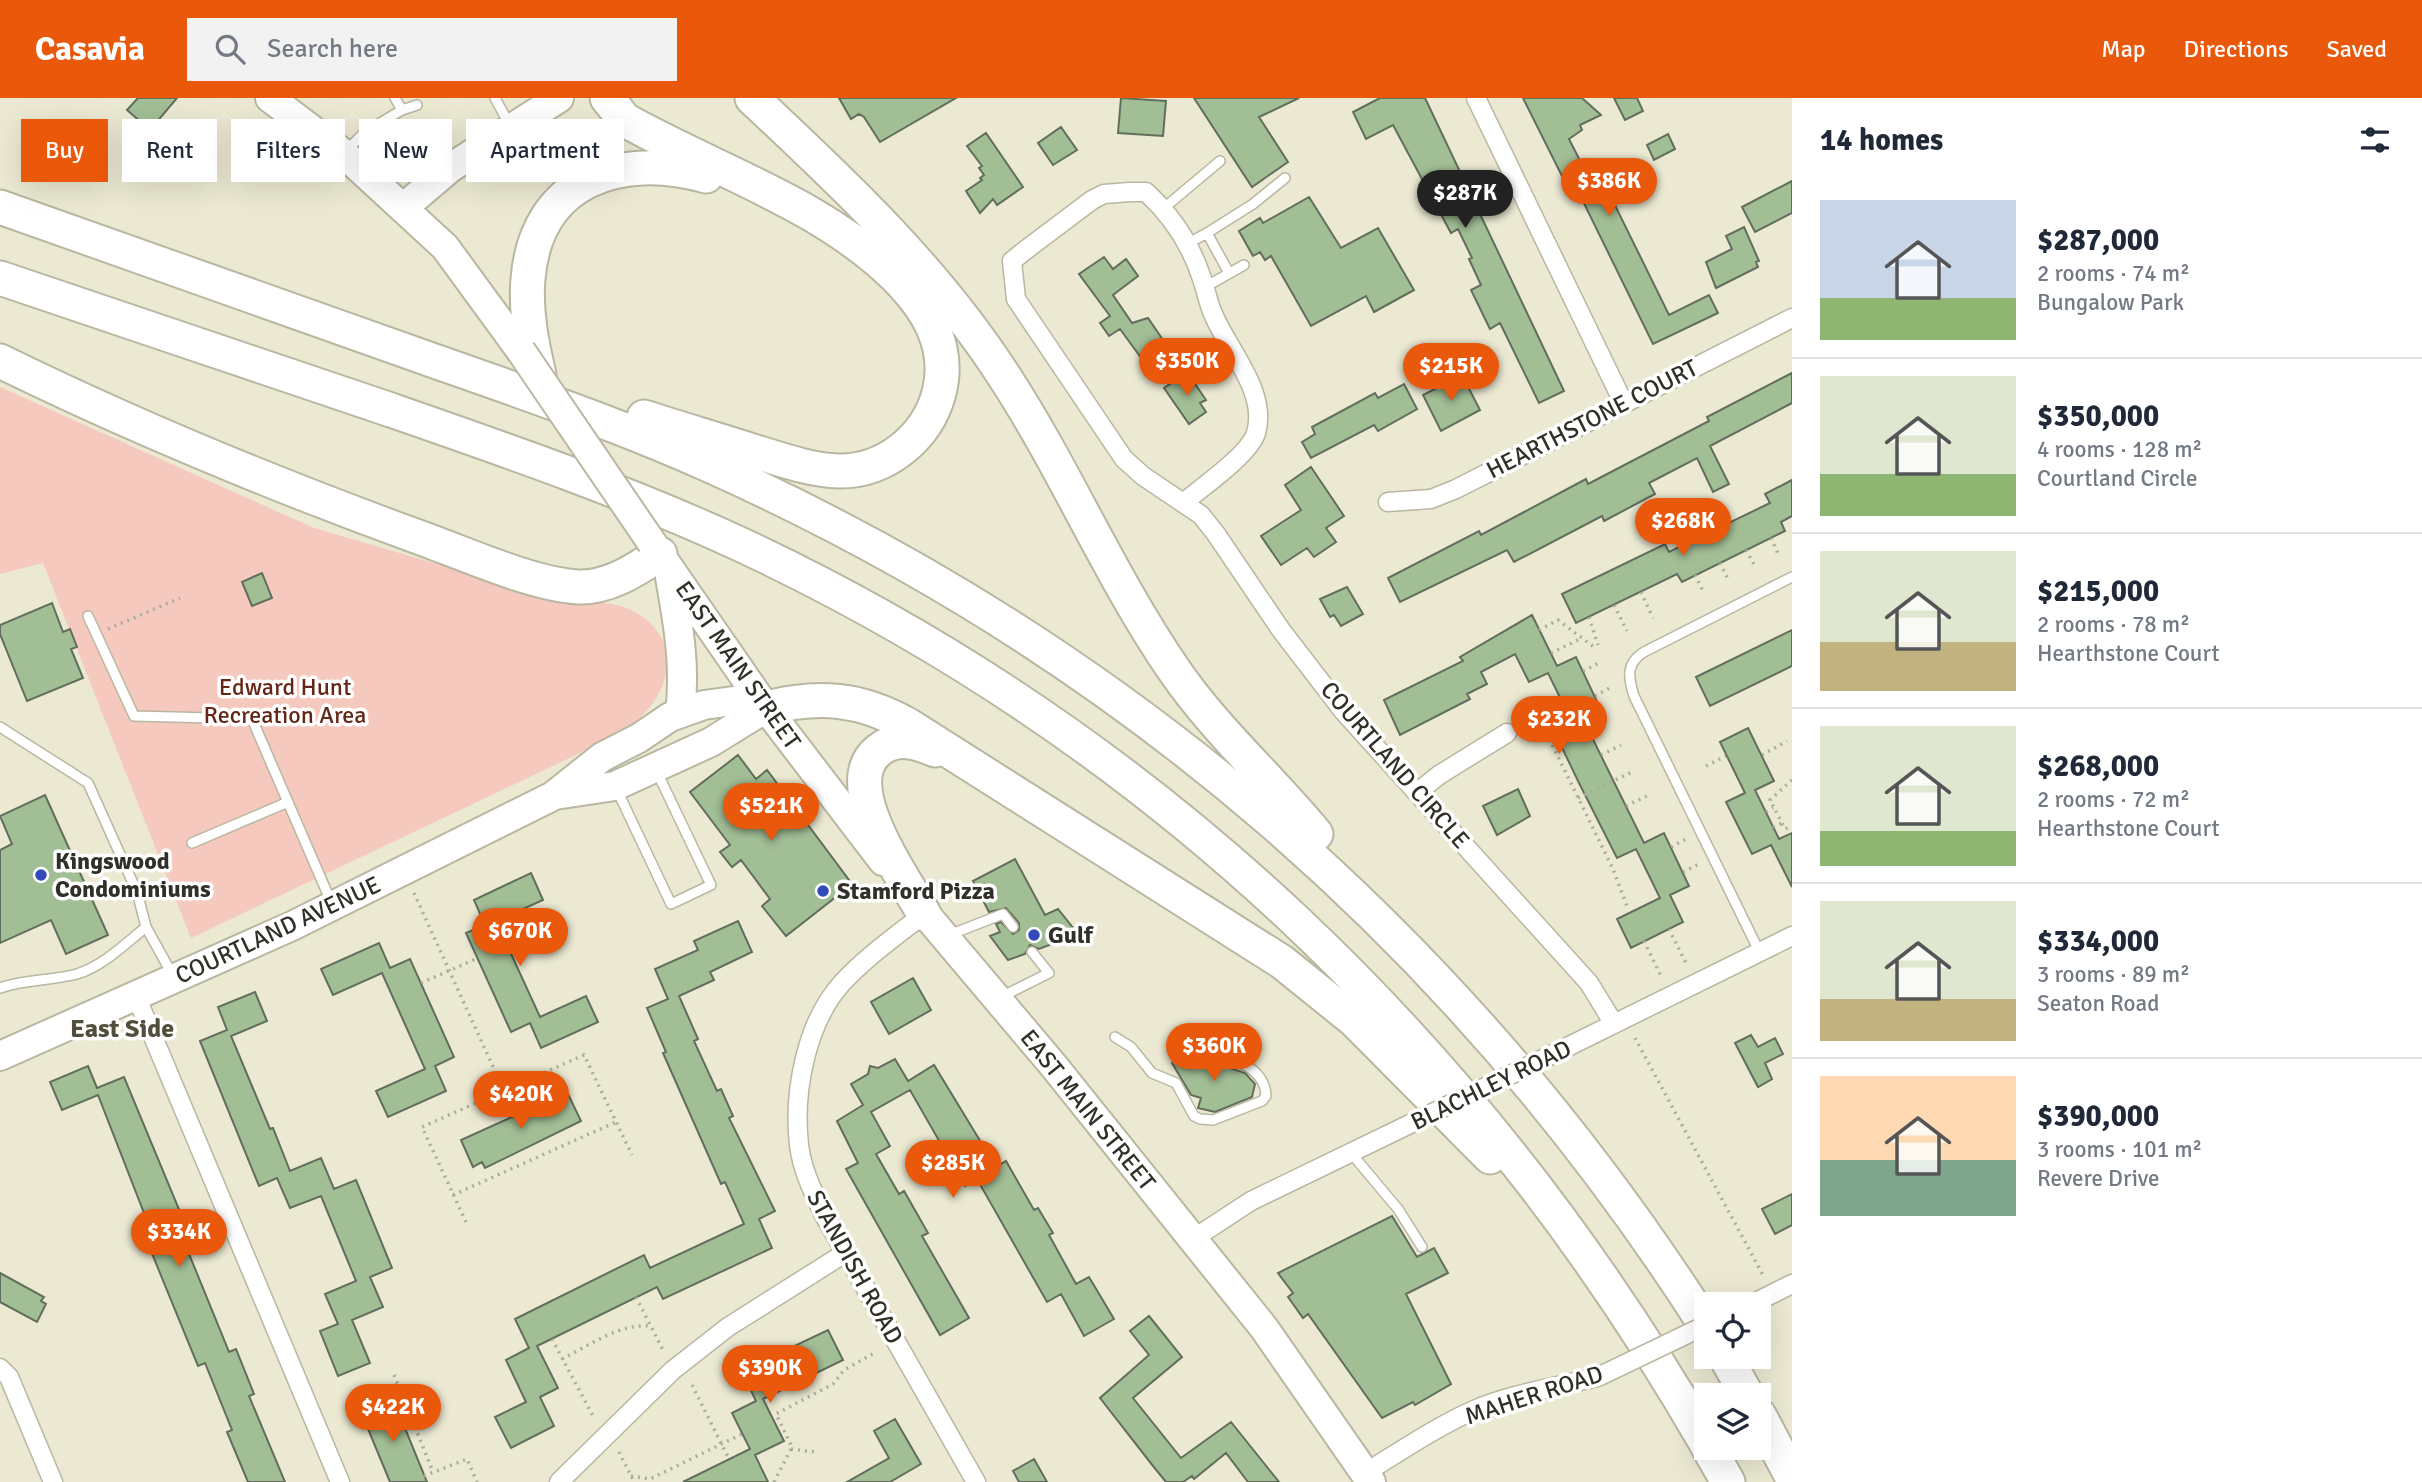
<!DOCTYPE html>
<meta charset="utf-8">
<style>
:root{--surface:#fff;--page:#f2f2f3;--text:#1f2937;--muted:#747a83;--line:#e0e1e3;--accent:#ea580c}
body{margin:0;font-family:Signika,sans-serif;background:var(--page);color:var(--text);height:100vh;display:flex;flex-direction:column;font-size:26px;white-space:nowrap}
*{box-sizing:border-box;margin:0}
p{font-size:23px;color:var(--muted)}
.icon{flex:none;width:38px;height:38px;fill:none;stroke:currentColor;stroke-width:2;stroke-linecap:round;stroke-linejoin:round}
.map{position:relative;flex:1;overflow:hidden}
.drawer{display:flex;flex-direction:column;background:var(--surface);width:630px}
.drawer>*{flex:none}
.banner{position:absolute;left:21px;top:21px;width:665px;height:63px;display:flex;gap:14px}
.controls{position:absolute;left:1694px;top:1194px;display:grid;gap:14px}
.controls a{display:grid;place-items:center;width:77px;height:77px;border-radius:0px;background:var(--surface);box-shadow:0 7px 28px #0002;font-size:35px}
.price{position:absolute;translate:-50% -60px;padding:0 16px;border-radius:24px;background:var(--accent);color:#fff;font-size:23px;line-height:46px;filter:drop-shadow(0 2px 4px #0008)}
.price::after{content:'';position:absolute;left:50%;top:42px;width:21px;height:16px;margin-left:-10px;background:inherit;clip-path:polygon(0 0,100% 0,50% 100%)}
.price.selected{background:#222;color:#fff}
ul{padding:0;list-style:none}
li{display:flex;align-items:center;gap:21px;height:175px;padding:0 28px}
li+li{border-top:2px solid var(--line)}
li span{display:grid;place-items:center;flex:none;width:196px;height:140px;border-radius:0px;color:#555}
li>.icon{margin-inline-start:auto}
span .icon{width:84px;height:84px;fill:#fffc;stroke-width:1}
li b{font-size:30px}
h2{display:flex;justify-content:space-between;align-items:center;height:84px;padding:0 28px;font-size:30px}
.tag{padding:0 24px;border-radius:0px;background:var(--surface);box-shadow:0 7px 28px #0002;font-size:24px;line-height:63px}
.tag.selected{background:var(--accent);color:#fff}
header{display:flex;align-items:center;gap:42px;box-sizing:border-box;height:98px;padding:0 35px;background:var(--accent);color:#fff}
header strong{font-size:33px}
nav{display:flex;gap:38px;margin-inline-start:auto;font-size:24px}
.search{width:490px;height:63px;background:var(--page);display:flex;align-items:center;gap:18px;box-sizing:border-box;padding:0 24px;border-radius:0px;color:var(--muted);font-size:26px}
main{display:flex;flex:1;min-height:0}
.map>svg:first-child{display:block}
</style>
<header>
<strong>Casavia</strong>
<div class="search"><svg class="icon" aria-label="search" viewBox="0 0 24 24"><circle cx="10" cy="10" r="6"/><path d="M15 15l6 6"/></svg>Search here</div>
<nav><a>Map</a><a>Directions</a><a>Saved</a></nav>
</header>
<main>
<div class="map">
<svg width="1792" height="1384" viewBox="0 0 1792 1384">
<rect width="100%" height="100%" fill="#ebe9d2"/>
<!-- green -->
<path fill="#f5c9bd" d="M0 289 314 430 523 491C540 497 556 504 574 506 583 507 593 505 602 505 636 506 671 532 667 569 664 599 642 621 618 637L191 840 43 465 0 476Z"/>
<!-- building -->
<path fill="#a2be95" stroke="#626e5d" stroke-width="2" d="M138 0H177L150 32 127 12Z
M839 0H956L880 44 864 19 859 16 851 21Z
M1121 0 1166 3 1163 38 1118 35Z
M1194 0H1299L1259 19 1288 64 1252 89Z
M1380 0H1425L1564 293 1539 305 1500 225 1490 231 1471 192 1481 187 1469 161 1472 160 1458 131 1451 135 1393 27 1366 41 1353 14Z
M1523 0H1582L1601 17 1580 27 1582 32 1569 41 1598 98 1608 93 1669 217 1709 197 1718 215 1653 246 1577 91 1570 94Z
M1614 0H1637L1643 13 1625 22Z
M1061 29 1077 52 1053 67 1038 45Z
M986 35 1023 89 997 107 993 101 980 115 966 93 982 82 980 80 984 77 979 70 982 68 967 48Z
M1668 36 1675 51 1654 62 1647 47Z
M1792 83V115L1755 134 1742 109Z
M1309 99 1341 150 1378 130 1414 192 1374 214 1366 198 1311 228 1271 158 1265 162 1260 154 1253 158 1239 133 1260 120 1263 125Z
M1744 129 1759 163 1756 164 1758 169 1716 190 1706 164 1732 151 1726 138Z
M1104 159 1113 171 1126 161 1138 178 1113 197 1132 225 1148 220 1165 245 1142 261 1120 231 1109 238 1100 225 1110 218 1079 176Z
M1187 274 1206 302 1200 305 1206 314 1189 326 1164 290Z
M1792 275V305L1710 348 1729 386 1713 394 1697 360 1649 385 1655 396 1604 423 1602 418 1514 464 1507 452 1400 504 1388 480 1479 433 1481 437 1586 381 1588 386 1709 323 1707 319Z
M1462 277 1480 312 1441 333 1423 297Z
M1404 286 1417 311 1378 333 1374 327 1311 360 1302 344 1315 336 1312 329 1375 295 1378 300Z
M1311 369 1344 418 1326 430 1336 444 1314 459 1307 450 1281 467 1261 438 1301 412 1285 387Z
M1792 382V418L1781 424 1785 433 1682 484 1677 476 1576 525 1562 496 1665 446 1669 454 1770 405 1765 396Z
M262 475 272 500 252 508 242 484Z
M1347 489 1363 516 1341 528 1334 517 1330 519 1320 501Z
M52 505 63 534 70 531 77 549 71 551 83 580 27 603 0 536V527Z
M1532 517 1557 568 1576 559 1601 612 1583 621 1644 745 1664 735 1689 788 1670 797 1683 824 1631 850 1617 821 1660 800 1636 751 1617 760 1579 685 1554 633 1572 624 1548 575 1529 584 1515 556 1481 574 1487 586 1467 596 1470 601 1400 637 1384 602 1463 563 1460 559Z
M1792 532V568L1710 608 1696 579Z
M1748 630 1774 683 1755 692 1779 741 1792 735V789L1771 747 1752 756 1726 704 1745 695 1720 644Z
M738 657 756 681 767 672 849 782 844 788 846 791 786 838 762 808 770 801 741 762 732 769 720 754 730 747 690 694Z
M1518 691 1530 718 1497 737 1483 708Z
M45 697 108 837 66 856 51 822 0 845V752L12 746 0 718Z
M1015 761 1045 817 1058 811 1078 836 1039 851 1030 847 1025 856 1008 862 990 838 1000 834 996 826 1001 824 1013 836 1019 832V825L1006 810 989 814 973 783Z
M531 775 543 802 496 823 540 919 586 898 598 924 541 950 530 925 511 934 466 835 485 827 474 802Z
M738 823 752 854 710 874 714 882 679 898 698 941 694 943 717 993 721 991 733 1018 729 1020 775 1113 759 1121 772 1150 663 1201 657 1189 537 1248 558 1290 540 1299 554 1328 511 1350 495 1319 526 1304 506 1262 529 1250 515 1221 644 1157 650 1170 744 1126 725 1084 721 1086 663 955 666 954 647 910 668 901 655 871 698 852 694 843Z
M379 845 390 870 410 861 454 959 435 968 446 993 388 1019 376 993 425 971 382 875 333 897 321 871Z
M913 880 931 912 889 936 871 904Z
M255 894 267 923 231 938 270 1031 273 1030 290 1073 321 1060 334 1091 356 1082 392 1170 370 1179 383 1209 352 1222 370 1265 338 1278 320 1233 338 1226 325 1196 356 1183 321 1098 290 1110 277 1080 259 1088 200 943 227 932 218 909Z
M1751 937 1758 949 1775 940 1783 956 1765 965 1772 981 1758 989 1735 945Z
M1187 956 1245 975 1255 986 1252 999 1215 1014 1198 1010 1201 1000 1191 997 1172 965Z
M895 961 908 983 934 967 996 1069 1006 1063 1034 1112 1038 1110 1053 1135 1049 1137 1076 1186 1089 1179 1114 1221 1084 1238 1061 1196 1047 1204 977 1081 965 1088 910 992 871 1014 890 1048 876 1056 899 1096 904 1093 928 1135 922 1138 969 1220 940 1237 846 1071 858 1065 837 1023 863 1007 851 986 868 976 870 968 878 970Z
M88 968 97 990 124 979 183 1121 176 1124 229 1254 236 1251 254 1296 249 1298 285 1384H248L227 1334 232 1332 205 1265 198 1268 144 1136 151 1133 98 997 62 1012 50 984Z
M567 994 581 1023 485 1070 482 1064 473 1069 461 1042Z
M1792 1096V1127L1775 1136 1762 1111Z
M1392 1118 1417 1159 1434 1150 1448 1175 1406 1196 1451 1286 1415 1307 1413 1304 1382 1320 1308 1216 1303 1220 1288 1199 1293 1195 1278 1175Z
M0 1175 44 1199 41 1203 46 1206 37 1224 0 1204Z
M1149 1218 1182 1259 1133 1300 1181 1360 1231 1324 1279 1384H1248L1226 1355 1194 1381 1192 1378 1183 1384H1166L1153 1368 1100 1300 1149 1257 1130 1233Z
M828 1232 843 1262 763 1301 784 1343 755 1357 768 1384H683L750 1351 732 1315 756 1303 742 1273Z
M393 1301 427 1384H390L361 1314Z
M895 1321 921 1366 890 1384H847L889 1360 874 1333Z
M1034 1361 1047 1384H1019L1013 1373Z"/>
<g fill="none" stroke-linecap="round" stroke-linejoin="round">
<!-- lane casing -->
<g stroke="#b9b7a1" stroke-width="12">
<path id="lane" d="M395 0 402 12 417 7
M495 0 509 26
M347 52 365 34 402 12
M1164 110 1220 63
M1207 135 1253 106 1285 80
M1187 146 1207 135 1229 175
M1205 189 1244 167
M88 518 134 618 252 621 332 806
M0 629 88 685 137 794 146 829 172 876
M616 690 671 806 711 787 656 672
M192 745 288 704
M949 837 1003 816 1013 829
M1760 855 1634 598C1628 579 1626 565 1644 554L1792 479
M0 890C25 881 51 883 77 876 103 868 125 846 146 829
M999 900 1049 875 1032 854
M1115 939 1131 949 1152 975 1176 985 1194 1018 1200 1021 1213 1022 1262 1003 1266 998C1265 963 1216 956 1189 949L1179 934
M1351 1055 1398 1111 1422 1149"/>
</g>
<!-- street casing -->
<g stroke="#b9b7a1" stroke-width="21">
<path id="street" d="M1476 0 1623 304
M1130 94H1146C1172 118 1190 145 1201 178 1206 191 1208 206 1214 218 1229 253 1268 295 1256 335 1249 357 1202 389 1183 405L1143 378 1124 361 1016 201 1012 163 1023 154 1092 102 1104 96Z
M1388 404 1431 401 1456 391 1792 220
M1183 405 1201 417 1216 436 1281 532 1344 614 1589 885 1614 926
M1418 694 1439 677 1507 635
M924 816C896 838 866 859 842 885 806 925 793 994 799 1047 802 1072 813 1094 824 1117L976 1384
M136 898 340 1384
M1549 958 1792 838
M1193 1141 1251 1103 1412 1025
M1752 1206 1792 1186
M0 1270 9 1279 53 1384
M1365 1375C1401 1353 1436 1329 1474 1312 1514 1295 1558 1289 1600 1278
M559 1384 673 1272 728 1229 845 1155"/>
</g>
<!-- primary casing -->
<g stroke="#b9b7a1" stroke-width="32">
<path id="primary" d="M270 0 344 56 445 149 521 253
M403 110 450 70 559 0
M652 445 766 610 883 763
M670 479C678 525 686 568 680 615
M555 697 615 688 711 644 766 610
M912 800 1053 967 1264 1230 1371 1384
M0 958 292 828 553 698 602 659 639 640 670 619 704 607 733 603 766 610"/>
</g>
<!-- highway casing -->
<g stroke="#b9b7a1" stroke-width="37">
<path id="highway" d="M607 0 625 22C714 72 820 105 895 178 927 210 951 248 939 295 927 340 885 374 838 373 810 372 783 362 756 354 719 342 681 331 644 319
M752 0C844 86 935 171 1004 278 1066 373 1110 479 1174 572 1215 632 1270 680 1316 736
M0 109C142 159 284 209 426 260 522 294 618 326 711 368 1126 554 1461 845 1706 1228
M0 180C128 223 257 267 385 310 506 352 628 394 744 448 1157 642 1479 952 1706 1345
M0 263C137 330 278 388 421 440 466 456 531 486 578 489 609 490 635 472 660 456
M539 277C532 246 525 213 528 181 536 81 621 54 706 78
M766 610C819 597 860 600 908 627L1282 864 1354 922 1490 1059
M924 816C904 779 835 686 879 652 897 638 917 644 935 652
M1725 1258 1747 1297
M1759 1317 1792 1379
M1708 1349 1728 1384"/>
</g>
<!-- path -->
<path stroke="#adab99" stroke-width="3.5" stroke-dasharray="2 5" stroke-linecap="butt" d="M1771 440 1779 458
M1746 452 1756 470
M1720 465 1729 483
M1695 477 1704 495
M1641 494 1653 520
M1614 507 1627 533
M1589 519 1598 547
M108 531 180 500
M1539 532 1558 522 1594 549
M1551 555 1582 540
M1583 573 1601 564
M1595 598 1613 588
M1566 612 1546 623 1544 630 1613 771 1627 808
M1601 657 1621 647
M1762 657 1787 643
M1706 668 1726 658
M1792 682 1770 702 1785 731 1792 728
M1578 700 1634 673
M1626 708 1647 698
M1766 714 1773 710
M1773 729 1782 725
M1671 749 1688 740
M1683 774 1701 765
M414 795 504 993
M1669 831 1686 865
M1644 843 1661 878
M421 885 478 860
M1635 940 1764 1179
M453 1097 616 1024
M466 1124 422 1029 584 957 632 1057
M636 1199 664 1254
M552 1241 593 1318
M562 1261C590 1247 620 1225 651 1228
M394 1277 433 1374
M692 1287 729 1361
M791 1351 815 1354
M619 1354 634 1384
M424 1378 467 1361 477 1384
M631 1378 650 1381 742 1336
M774 1384 792 1349 776 1316 833 1286 844 1272 876 1254"/>
<!-- lane -->
<use href="#lane" stroke="#fff" stroke-width="9"/>
<!-- street -->
<use href="#street" stroke="#fff" stroke-width="18"/>
<!-- primary -->
<use href="#primary" stroke="#fff" stroke-width="28"/>
<!-- highway -->
<use href="#highway" stroke="#fff" stroke-width="33"/>
<!-- street-bridge casing -->
<g stroke="#b9b7a1" stroke-width="21" stroke-linecap="butt">
<path id="street-bridge" d="M1412 1025 1549 958
M1600 1278 1706 1227"/>
</g>
<!-- primary-bridge casing -->
<g stroke="#b9b7a1" stroke-width="32" stroke-linecap="butt">
<path id="primary-bridge" d="M521 253 652 445"/>
</g>
<!-- street-bridge -->
<use href="#street-bridge" stroke="#fff" stroke-width="18"/>
<!-- primary-bridge -->
<use href="#primary-bridge" stroke="#fff" stroke-width="28"/>
</g>
<!-- markers -->
<g fill="#334abb" stroke="#fff" stroke-width="2.5">
<circle cx="41" cy="777" r="7"/>
<circle cx="823" cy="793" r="7"/>
<circle cx="1034" cy="837" r="7"/>
</g>
<g text-anchor="middle" stroke-width="7" stroke-linejoin="round" paint-order="stroke">
<!-- street labels -->
<g font-size="24" fill="#313028" stroke="#fff">
<text transform="translate(1592 321) rotate(-27)" y="8">HEARTHSTONE COURT</text>
<text transform="translate(738 567) rotate(55)" y="8">EAST MAIN STREET</text>
<text transform="translate(1395 667) rotate(49)" y="8">COURTLAND CIRCLE</text>
<text transform="translate(278 832) rotate(-25)" y="8">COURTLAND AVENUE</text>
<text transform="translate(1491 987) rotate(-26)" y="8">BLACHLEY ROAD</text>
<text transform="translate(1088 1012) rotate(51)" y="8">EAST MAIN STREET</text>
<text transform="translate(855 1169) rotate(61)" y="8">STANDISH ROAD</text>
<text transform="translate(1534 1297) rotate(-18)" y="8">MAHER ROAD</text>
</g>
<!-- park labels -->
<g font-size="24" fill="#642616" stroke="#fff">
<text x="285" y="597">Edward Hunt<tspan x="285" dy="28">Recreation Area</tspan></text>
</g>
<!-- poi labels -->
<g font-size="24" font-weight="bold" fill="#313028" stroke="#fff" text-anchor="start">
<text x="55" y="771">Kingswood<tspan x="55" dy="28">Condominiums</tspan></text>
<text x="837" y="801">Stamford Pizza</text>
<text x="1048" y="845">Gulf</text>
</g>
<!-- neighbourhood labels -->
<g font-size="26" font-weight="bold" fill="#514f3c" stroke="#fff">
<text x="122" y="939">East Side</text>
</g>
</g>
</svg>
<div class="controls">
<a><svg class="icon" aria-label="locate" viewBox="0 0 24 24"><circle cx="12" cy="12" r="6"/><path d="M12 2v4M12 18v4M2 12h4M18 12h4"/></svg></a>
<a><svg class="icon" aria-label="layers" viewBox="0 0 24 24"><path d="M12 4l9 5-9 5-9-5zM3 14l9 5 9-5"/></svg></a>
</div>
<b class="price" style="left:1609px;top:120px">$386K</b>
<b class="price selected" style="left:1465px;top:132px">$287K</b>
<b class="price" style="left:1187px;top:300px">$350K</b>
<b class="price" style="left:1451px;top:305px">$215K</b>
<b class="price" style="left:1683px;top:460px">$268K</b>
<b class="price" style="left:1559px;top:658px">$232K</b>
<b class="price" style="left:771px;top:745px">$521K</b>
<b class="price" style="left:520px;top:870px">$670K</b>
<b class="price" style="left:1214px;top:985px">$360K</b>
<b class="price" style="left:521px;top:1033px">$420K</b>
<b class="price" style="left:953px;top:1102px">$285K</b>
<b class="price" style="left:179px;top:1171px">$334K</b>
<b class="price" style="left:770px;top:1307px">$390K</b>
<b class="price" style="left:393px;top:1346px">$422K</b>
<div class="banner">
<a class="tag selected">Buy</a>
<a class="tag">Rent</a>
<a class="tag">Filters</a>
<a class="tag">New</a>
<a class="tag">Apartment</a>
</div>
</div>
<section class="drawer">
<h2>14 homes<svg class="icon" aria-label="filters" viewBox="0 0 24 24"><path d="M4 7h16M4 17h16"/><circle cx="9" cy="7" r="2"/><circle cx="15" cy="17" r="2"/></svg></h2>
<ul>
<li><span style="background:linear-gradient(#c9d6e8 70%,#8fb573 0)"><svg class="icon" aria-label="home" viewBox="0 0 24 24"><path d="M3 11l9-7 9 7M6 9v11h12V9"/></svg></span><div><b>$287,000</b><p>2 rooms · 74 m²</p><p>Bungalow Park</p></div></li>
<li><span style="background:linear-gradient(#dfe7d0 70%,#8fb573 0)"><svg class="icon" aria-label="home" viewBox="0 0 24 24"><path d="M3 11l9-7 9 7M6 9v11h12V9"/></svg></span><div><b>$350,000</b><p>4 rooms · 128 m²</p><p>Courtland Circle</p></div></li>
<li><span style="background:linear-gradient(#dfe7d0 65%,#c2b280 0)"><svg class="icon" aria-label="home" viewBox="0 0 24 24"><path d="M3 11l9-7 9 7M6 9v11h12V9"/></svg></span><div><b>$215,000</b><p>2 rooms · 78 m²</p><p>Hearthstone Court</p></div></li>
<li><span style="background:linear-gradient(#dfe7d0 75%,#8fb573 0)"><svg class="icon" aria-label="home" viewBox="0 0 24 24"><path d="M3 11l9-7 9 7M6 9v11h12V9"/></svg></span><div><b>$268,000</b><p>2 rooms · 72 m²</p><p>Hearthstone Court</p></div></li>
<li><span style="background:linear-gradient(#dfe7d0 70%,#c2b280 0)"><svg class="icon" aria-label="home" viewBox="0 0 24 24"><path d="M3 11l9-7 9 7M6 9v11h12V9"/></svg></span><div><b>$334,000</b><p>3 rooms · 89 m²</p><p>Seaton Road</p></div></li>
<li><span style="background:linear-gradient(#ffd9b3 60%,#7fa58c 0)"><svg class="icon" aria-label="home" viewBox="0 0 24 24"><path d="M3 11l9-7 9 7M6 9v11h12V9"/></svg></span><div><b>$390,000</b><p>3 rooms · 101 m²</p><p>Revere Drive</p></div></li>
</ul>
</section>
</main>
